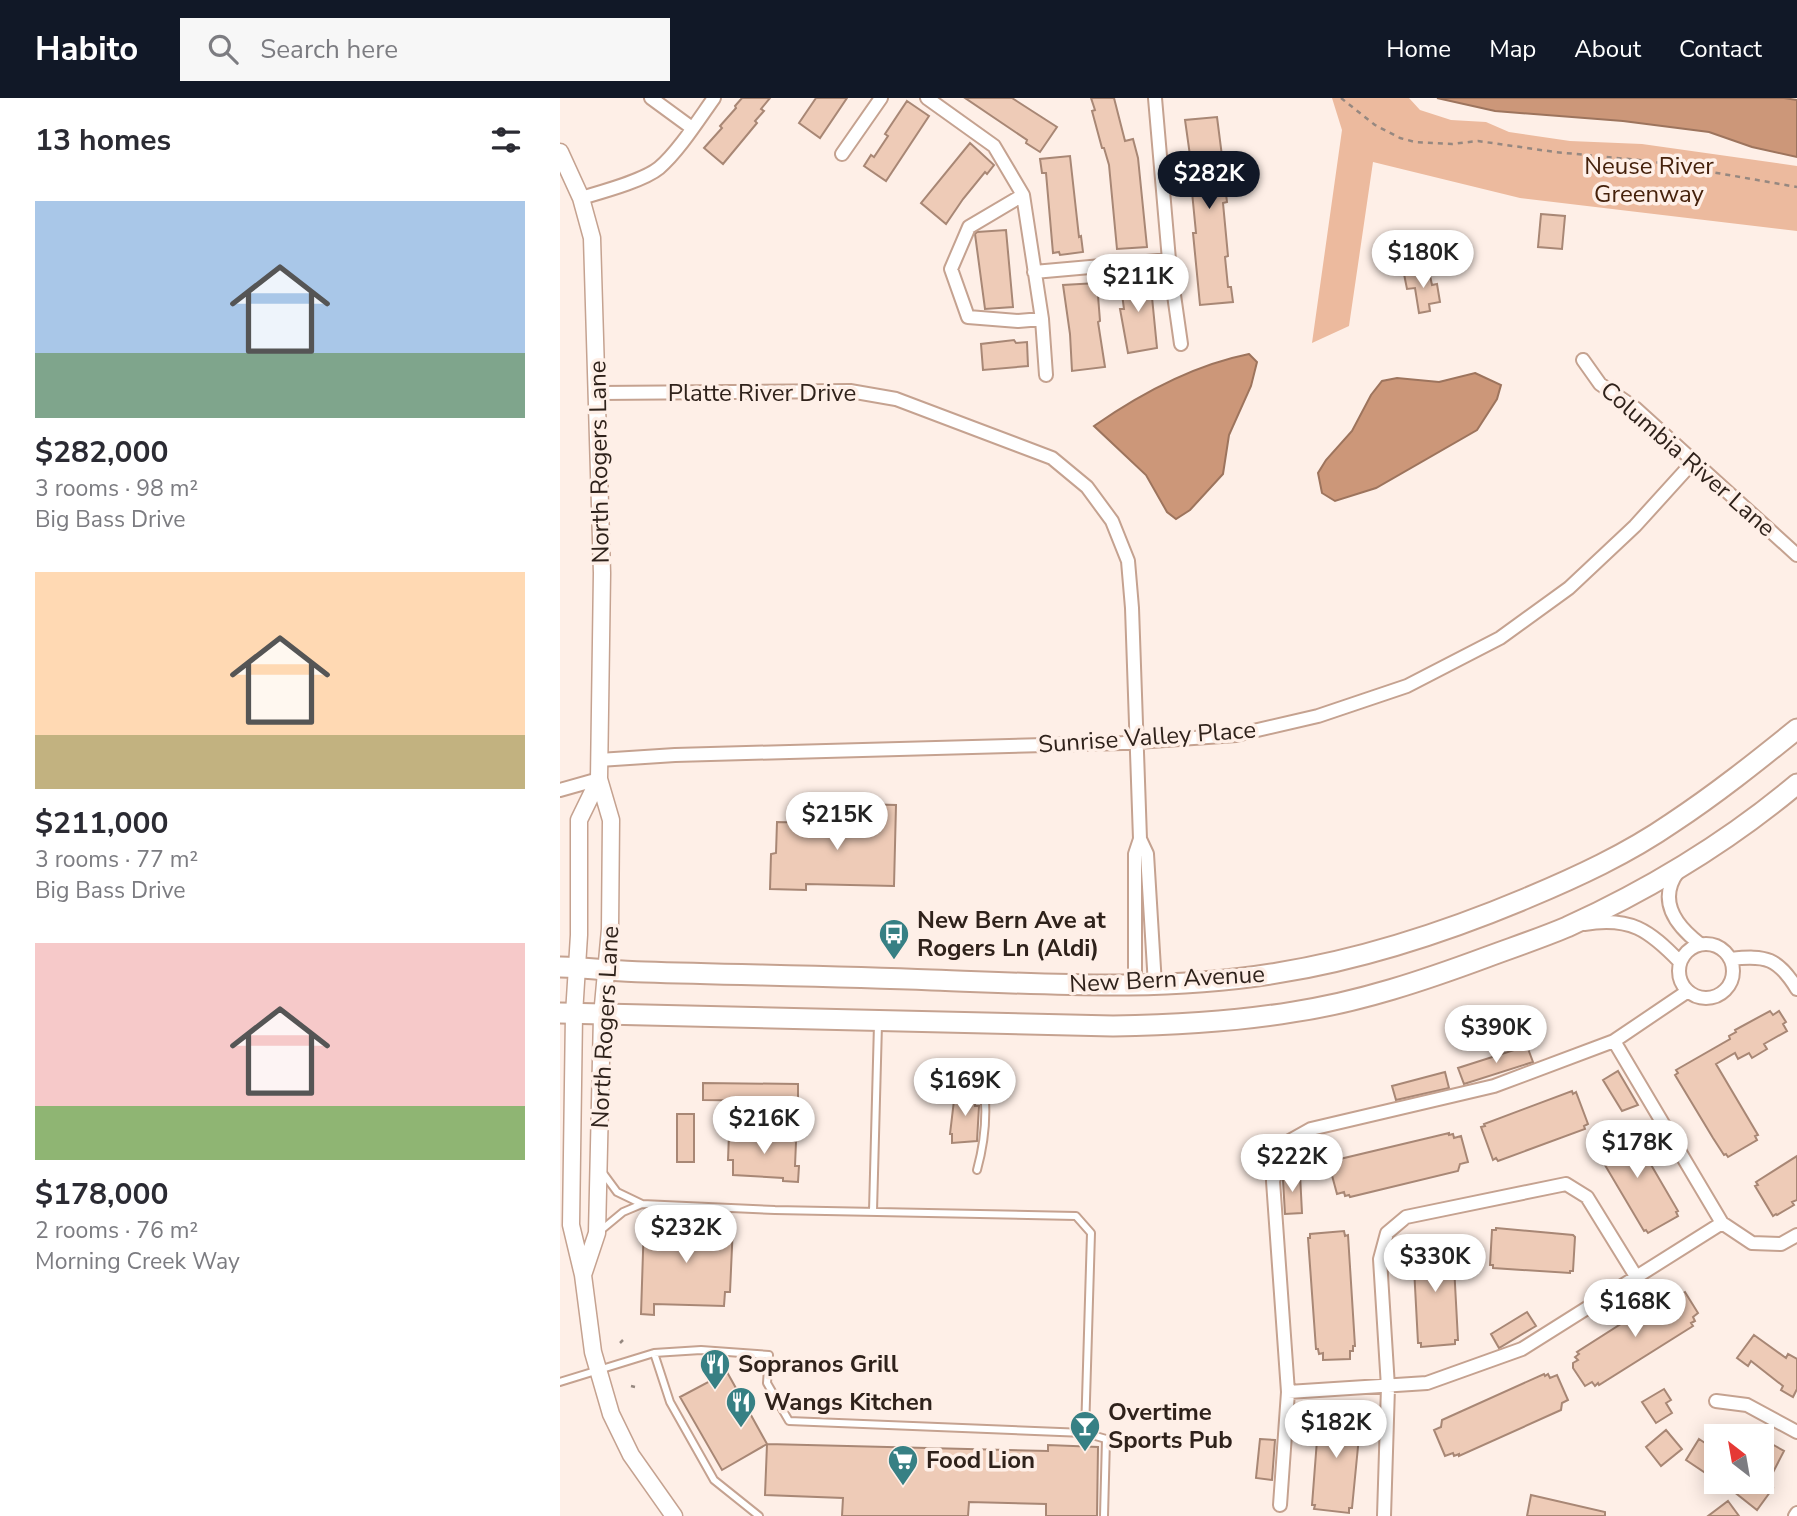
<!DOCTYPE html>
<meta charset="utf-8">
<style>
:root{--surface:#fff;--page:#f7f7f7;--text:#2b2b33;--muted:#7c7c81;--accent:#111827}
body{margin:0;font-family:"Nunito Sans",sans-serif;background:var(--page);color:var(--text);height:100vh;display:flex;flex-direction:column;font-size:26px;white-space:nowrap}
*{box-sizing:border-box;margin:0}
p{font-size:23px;color:var(--muted)}
.icon{flex:none;width:38px;height:38px;fill:none;stroke:currentColor;stroke-width:2;stroke-linecap:round;stroke-linejoin:round}
.map{position:relative;flex:1;overflow:hidden}
.sheet{display:flex;flex-direction:column;background:var(--surface);width:560px}
.sheet>*{flex:none}
.needle{width:46px;rotate:329deg}
.buttons{position:absolute;left:1144px;top:1326px;display:grid;gap:14px}
.buttons a{display:grid;place-items:center;width:70px;height:70px;border-radius:0px;background:var(--surface);box-shadow:0 4px 18px #0003;font-size:35px}
.price{position:absolute;translate:-50% -60px;padding:0 16px;border-radius:24px;background:#fff;color:#222;font-size:23px;line-height:46px;filter:drop-shadow(0 2px 4px #0008)}
.price::after{content:'';position:absolute;left:50%;top:42px;width:21px;height:16px;margin-left:-10px;background:inherit;clip-path:polygon(0 0,100% 0,50% 100%)}
.price.current{background:var(--accent);color:#fff}
ul{padding:0;list-style:none}
li{display:grid;align-content:center;gap:14px;height:371px;padding:0 35px}
li span{display:grid;place-items:center;height:217px;border-radius:0px;color:#555}
li>.icon{margin-inline-start:auto}
span .icon{width:126px;height:126px;fill:#fffc;stroke-width:1}
li b{font-size:30px}
h2{display:flex;justify-content:space-between;align-items:center;height:84px;padding:0 35px;font-size:30px}
header{display:flex;align-items:center;gap:42px;box-sizing:border-box;height:98px;padding:0 35px;background:var(--accent);color:#fff}
header strong{font-size:33px}
nav{display:flex;gap:38px;margin-inline-start:auto;font-size:24px}
.search{width:490px;height:63px;background:var(--page);display:flex;align-items:center;gap:18px;box-sizing:border-box;padding:0 24px;border-radius:0px;color:var(--muted);font-size:26px}
main{display:flex;flex:1;min-height:0}
.map>svg:first-child{display:block}
</style>
<header>
<strong>Habito</strong>
<div class="search"><svg class="icon" aria-label="search" viewBox="0 0 24 24"><circle cx="10" cy="10" r="6"/><path d="M15 15l6 6"/></svg>Search here</div>
<nav><a>Home</a><a>Map</a><a>About</a><a>Contact</a></nav>
</header>
<main>
<section class="sheet">
<h2>13 homes<svg class="icon" aria-label="filters" viewBox="0 0 24 24"><path d="M4 7h16M4 17h16"/><circle cx="9" cy="7" r="2"/><circle cx="15" cy="17" r="2"/></svg></h2>
<ul>
<li><span style="background:linear-gradient(#a9c7e8 70%,#7fa58c 0)"><svg class="icon" aria-label="home" viewBox="0 0 24 24"><path d="M3 11l9-7 9 7M6 9v11h12V9"/></svg></span><div><b>$282,000</b><p>3 rooms · 98 m²</p><p>Big Bass Drive</p></div></li>
<li><span style="background:linear-gradient(#ffd9b3 75%,#c2b280 0)"><svg class="icon" aria-label="home" viewBox="0 0 24 24"><path d="M3 11l9-7 9 7M6 9v11h12V9"/></svg></span><div><b>$211,000</b><p>3 rooms · 77 m²</p><p>Big Bass Drive</p></div></li>
<li><span style="background:linear-gradient(#f6c9c9 75%,#8fb573 0)"><svg class="icon" aria-label="home" viewBox="0 0 24 24"><path d="M3 11l9-7 9 7M6 9v11h12V9"/></svg></span><div><b>$178,000</b><p>2 rooms · 76 m²</p><p>Morning Creek Way</p></div></li>
</ul>
</section>
<div class="map">
<svg width="1237" height="1418" viewBox="0 0 1237 1418">
<rect width="100%" height="100%" fill="#feefe7"/>
<!-- green -->
<path fill="#ecba9e" d="M772 0H849L860 12 891 22 926 24 949 34 1010 43 1082 46 1237 68V133L960 100 813 64 789 228 752 245 782 32Z"/>
<!-- water -->
<path fill="#cc9779" stroke="#9d745d" stroke-width="2" d="M877 0H1224L1237 2V59L1192 49 1149 34 1063 23 935 13Z
M689 256 697 264 691 288 669 337 663 376 630 412 616 421 607 414 586 377 534 328C580 296 634 267 689 256Z
M915 275 941 287 937 301 917 332 816 390 775 403 762 395 758 375 766 362 792 333 811 297 822 283 837 280 879 284Z"/>
<!-- building -->
<path fill="#eecbb7" stroke="#a88775" stroke-width="2" d="M182 0H210L201 11 204 13 195 23 197 25 163 66 144 50 162 30 160 28 176 10 175 8Z
M256 0H287L260 40 239 25Z
M405 0H452L497 29 480 54 466 45 467 42Z
M531 0H554L565 43 573 41 578 60 587 149 557 151 549 67 544 50H542L532 13 535 12Z
M347 3 369 18 326 83 304 68 311 57 314 59 328 38 325 36Z
M657 19 662 58H658L661 88H665L667 104 663 105 668 158 665 159 668 189H671L673 204 640 207 633 135H636L632 94 635 93 625 22Z
M410 45 434 67 427 76 425 74 403 101 386 126 361 105Z
M510 58 519 139 521 138 523 154 500 157 499 154 493 155 486 75H482L480 61Z
M981 116 1005 118 1002 151 978 149Z
M446 132 453 209 425 211 415 136 417 134Z
M869 173 872 187 877 186 880 204 869 206 870 213 859 215 855 190 847 191 844 176Z
M583 178 584 180 590 179 597 250 568 255 560 211H564L560 181Z
M537 185 540 223 538 224 545 269 512 273 510 236 503 187Z
M454 242 456 245 467 244 468 268 423 272 421 246Z
M298 706 336 707 334 788 246 786V792L210 791 211 756 216 755 217 724 297 726Z
M1210 913 1213 917 1219 913 1226 924 1223 926 1227 933 1204 946 1207 951 1192 960 1189 955 1178 961 1175 955 1156 966 1198 1037 1195 1038 1197 1042 1168 1059 1166 1056 1164 1057 1153 1040 1115 977 1118 975 1116 972 1170 941 1169 938 1176 934 1175 932Z
M967 948 973 964 904 986 898 970Z
M1058 973 1078 1007 1062 1013 1043 982Z
M885 974 889 990 836 1002 832 988Z
M143 985 238 986V1003L143 1002Z
M1012 993 1013 996 1016 994 1028 1026 1024 1028 1025 1031 938 1063 936 1060 933 1062 921 1029 925 1028 924 1026Z
M395 994H416L415 1008H419L417 1043 392 1045V1036H390Z
M117 1016H134V1064H117Z
M1069 1029 1118 1113 1116 1114 1118 1118 1088 1135 1086 1132 1084 1133 1036 1052 1038 1051 1036 1047Z
M169 1035 229 1038 236 1044 235 1068H239L238 1084 223 1083V1080L173 1077V1062H168Z
M889 1035V1037L893 1036 894 1040 901 1038 908 1064 900 1066 898 1073 790 1099 789 1097 785 1098 784 1094 777 1096 770 1070 778 1068 777 1064 781 1063 780 1061Z
M1237 1058V1102L1232 1104 1234 1107 1217 1117 1216 1116 1213 1118 1195 1088 1198 1087 1196 1084Z
M740 1076 742 1115 725 1116 723 1082 724 1077Z
M84 1124 173 1127 170 1194H165L164 1208 94 1206V1217L81 1216Z
M936 1130 1013 1137 1015 1139 1013 1173H1010V1175L933 1170V1167H930L932 1132H936Z
M784 1133 785 1138 788 1137 795 1248H793V1253H790V1261L763 1262V1255L759 1256 758 1251H756L748 1140H750V1136Z
M890 1144 891 1149H893L898 1242H895V1246L861 1249V1245H858L853 1151H856V1146Z
M1111 1194 1113 1196 1116 1194 1118 1198 1125 1194 1138 1215 1133 1219 1135 1223 1131 1225 1133 1228 1039 1287 1038 1285 1035 1288 1032 1284 1025 1288 1013 1270V1265L1018 1262 1015 1259 1019 1256 1017 1254Z
M967 1214 976 1228 939 1250 931 1236Z
M1194 1237 1226 1260 1228 1256 1237 1261V1291L1233 1299 1221 1292 1223 1288 1191 1263 1188 1268 1177 1260Z
M167 1274 207 1346 162 1372 120 1299Z
M984 1276 985 1278 988 1276 990 1280 997 1277 1008 1302 1002 1305 1001 1312 899 1358V1356L894 1358 893 1355 885 1358 874 1332 881 1329 882 1322Z
M1104 1291 1111 1302 1106 1305 1112 1315 1096 1325 1082 1304Z
M764 1310 797 1314V1317L801 1318 792 1410H789V1415L754 1411 755 1407H752L757 1342 761 1314H763Z
M1106 1332 1122 1351 1101 1368 1086 1349Z
M700 1341 715 1342 712 1382 696 1380Z
M1139 1341 1151 1349 1148 1353 1157 1358 1147 1376 1126 1362Z
M1210 1345 1224 1353 1207 1386 1213 1390 1197 1412 1173 1393 1179 1384H1202V1359Z
M207 1346 488 1353V1347L538 1349 537 1418H486V1406L409 1404 408 1418H282L283 1400 205 1397Z
M971 1397 1045 1414V1418H967Z
M1168 1403 1179 1418H1148Z"/>
<g fill="none" stroke-linecap="round" stroke-linejoin="round">
<!-- service casing -->
<g stroke="#c5a290" stroke-width="10">
<path id="service" d="M365 973 409 974 422 978C428 1009 425 1043 417 1072
M313 1113 318 926
M40 1133 63 1114 82 1106
M94 1255 110 1304 154 1382 199 1418
M0 1284 94 1255 141 1252 209 1257 207 1285 229 1323 525 1335 531 1135 516 1118 215 1112 82 1106 57 1094 43 1075
M525 1335 546 1341 544 1418"/>
</g>
<!-- minor casing -->
<g stroke="#c5a290" stroke-width="16">
<path id="minor" d="M91 0 132 30
M367 0 434 48 463 97 482 221 486 277
M595 0 609 162 621 246
M282 56 321 0
M463 97 409 129 391 171 408 219 458 223 482 221
M21 100C41 94 83 83 99 70 118 54 139 21 154 0
M474 174 609 162
M1023 262 1040 286 1075 310 1237 457
M38 295 290 293 336 301 492 360 527 389 552 423 568 463 572 510 580 741 575 756V888
M39 662 115 657 563 645 676 637 758 618 847 588 940 540 1009 490 1075 428 1133 364
M0 692 39 681
M580 741 587 756 595 887
M1118 774C1097 802 1115 827 1140 846
M1024 826C1070 818 1089 832 1120 864
M1119 873a27 27 0 1 1 54 0a27 27 0 1 1-54 0Z
M1171 861C1206 857 1218 860 1237 891
M1054 943 1162 1125 1192 1145 1221 1146 1237 1137
M728 1294 867 1285 962 1251 1162 1125
M1156 1303 1187 1307 1237 1334
M720 1407 728 1294 713 1083 726 1045 751 1031 934 988 1054 943 1128 893
M824 1418 828 1289 820 1161 827 1135 846 1119 1006 1086 1027 1099 1077 1180
M1235 1418 1237 1415"/>
</g>
<!-- tertiary casing -->
<g stroke="#c5a290" stroke-width="19">
<path id="tertiary" d="M0 54 21 100 32 140 42 475 39 681 51 722 50 831 42 918 37 1135 23 1177
M39 681 19 722V837L14 916 11 1127 23 1177 33 1254 51 1316 71 1357 114 1418"/>
</g>
<!-- primary casing -->
<g stroke="#c5a290" stroke-width="23">
<path id="primary" d="M0 869C28 870 56 873 85 874 180 877 276 878 372 882 488 886 603 894 717 875 804 861 886 834 967 800 1017 779 1067 756 1112 725 1156 696 1196 664 1237 631
M0 915 553 928C614 927 673 924 733 914 800 904 865 882 927 859 954 849 981 840 1007 829 1088 792 1169 743 1237 686"/>
</g>
<!-- path -->
<path stroke="#968880" stroke-width="2.5" stroke-dasharray="5 5" stroke-linecap="butt" d="M781 0 815 27 840 40 855 44 892 46 918 43 995 54 1089 63 1237 89
M60 1245 63 1242
M71 1288 75 1289"/>
<!-- service -->
<use href="#service" stroke="#fff" stroke-width="6"/>
<!-- minor -->
<use href="#minor" stroke="#fff" stroke-width="12"/>
<!-- tertiary -->
<use href="#tertiary" stroke="#fff" stroke-width="16"/>
<!-- primary -->
<use href="#primary" stroke="#fff" stroke-width="19"/>
</g>
<!-- icons -->
<defs>
<g id="bus-pin" transform="scale(1.575)"><path d="M0 17L-7.5 6A9.5 9.5 0 1 1 7.5 6Z" fill="#378084" stroke="#feefe7"/><path d="M-5-6H5V4H4V6H2V4H-2V6H-4V4H-5ZM-3.5-4V0h7V-4ZM-3.5 1.2v1.5H-2V1.2ZM2 1.2v1.5H3.5V1.2Z" fill="#fff"/></g>
<g id="restaurant-pin" transform="scale(1.575)"><path d="M0 17L-7.5 6A9.5 9.5 0 1 1 7.5 6Z" fill="#378084" stroke="#feefe7"/><path d="M-5-6h1v4h1v-4h1v4h1v-4h1v5L-1.5 .5V6h-2V.5L-5-1ZM5-6V6H3V1.5H1.5Q1.5-4 5-6Z" fill="#fff"/></g>
<g id="bar-pin" transform="scale(1.575)"><path d="M0 17L-7.5 6A9.5 9.5 0 1 1 7.5 6Z" fill="#378084" stroke="#feefe7"/><path d="M-6-5H6L.8 .8V4.5H3.5V6h-7V4.5H-.8V.8Z" fill="#fff"/></g>
<g id="supermarket-pin" transform="scale(1.575)"><path d="M0 17L-7.5 6A9.5 9.5 0 1 1 7.5 6Z" fill="#378084" stroke="#feefe7"/><path d="M-6-5.5h2.5l.6 2H6L4.5 2H-2.5L-4.4-4H-6ZM-1.5 3.2a1.3 1.3 0 1 0 .1 0ZM3 3.2a1.3 1.3 0 1 0 .1 0Z" fill="#fff"/></g>
</defs>
<g fill-rule="evenodd">
<use href="#bus-pin" x="334" y="836"/>
<use href="#restaurant-pin" x="155" y="1266"/>
<use href="#restaurant-pin" x="181" y="1304"/>
<use href="#bar-pin" x="525" y="1328"/>
<use href="#supermarket-pin" x="343" y="1362"/>
</g>
<g text-anchor="middle" stroke-width="7" stroke-linejoin="round" paint-order="stroke">
<!-- park labels -->
<g font-size="24" fill="#45210b" stroke="#feefe7">
<text x="1089" y="76">Neuse River<tspan x="1089" dy="28">Greenway</tspan></text>
</g>
<!-- street labels -->
<g font-size="24" fill="#2f221b" stroke="#feefe7">
<text x="202" y="303">Platte River Drive</text>
<text transform="translate(1128 361) rotate(41)" y="8">Columbia River Lane</text>
<text transform="translate(39 364) rotate(-91)" y="8">North Rogers Lane</text>
<text transform="translate(587 639) rotate(-4)" y="8">Sunrise Valley Place</text>
<text transform="translate(607 881) rotate(-3)" y="8">New Bern Avenue</text>
<text transform="translate(45 929) rotate(-87)" y="8">North Rogers Lane</text>
</g>
<!-- poi labels -->
<g font-size="24" font-weight="bold" fill="#2f221b" stroke="#feefe7" text-anchor="start">
<text x="357" y="830">New Bern Ave at<tspan x="357" dy="28">Rogers Ln (Aldi)</tspan></text>
<text x="178" y="1274">Sopranos Grill</text>
<text x="204" y="1312">Wangs Kitchen</text>
<text x="548" y="1322">Overtime<tspan x="548" dy="28">Sports Pub</tspan></text>
<text x="366" y="1370">Food Lion</text>
</g>
</g>
</svg>
<div class="buttons">
<a><svg class="needle" viewBox="-14 -14 28 28"><path d="M0-13l5 13h-10z" fill="#e53935"/><path d="M0 13l5-13h-10z" fill="#7c7c81"/></svg></a>
</div>
<b class="price current" style="left:649px;top:113px">$282K</b>
<b class="price" style="left:863px;top:192px">$180K</b>
<b class="price" style="left:578px;top:216px">$211K</b>
<b class="price" style="left:277px;top:754px">$215K</b>
<b class="price" style="left:936px;top:967px">$390K</b>
<b class="price" style="left:405px;top:1020px">$169K</b>
<b class="price" style="left:204px;top:1058px">$216K</b>
<b class="price" style="left:1077px;top:1082px">$178K</b>
<b class="price" style="left:732px;top:1096px">$222K</b>
<b class="price" style="left:126px;top:1167px">$232K</b>
<b class="price" style="left:875px;top:1196px">$330K</b>
<b class="price" style="left:1075px;top:1241px">$168K</b>
<b class="price" style="left:776px;top:1362px">$182K</b>
</div>
</main>
